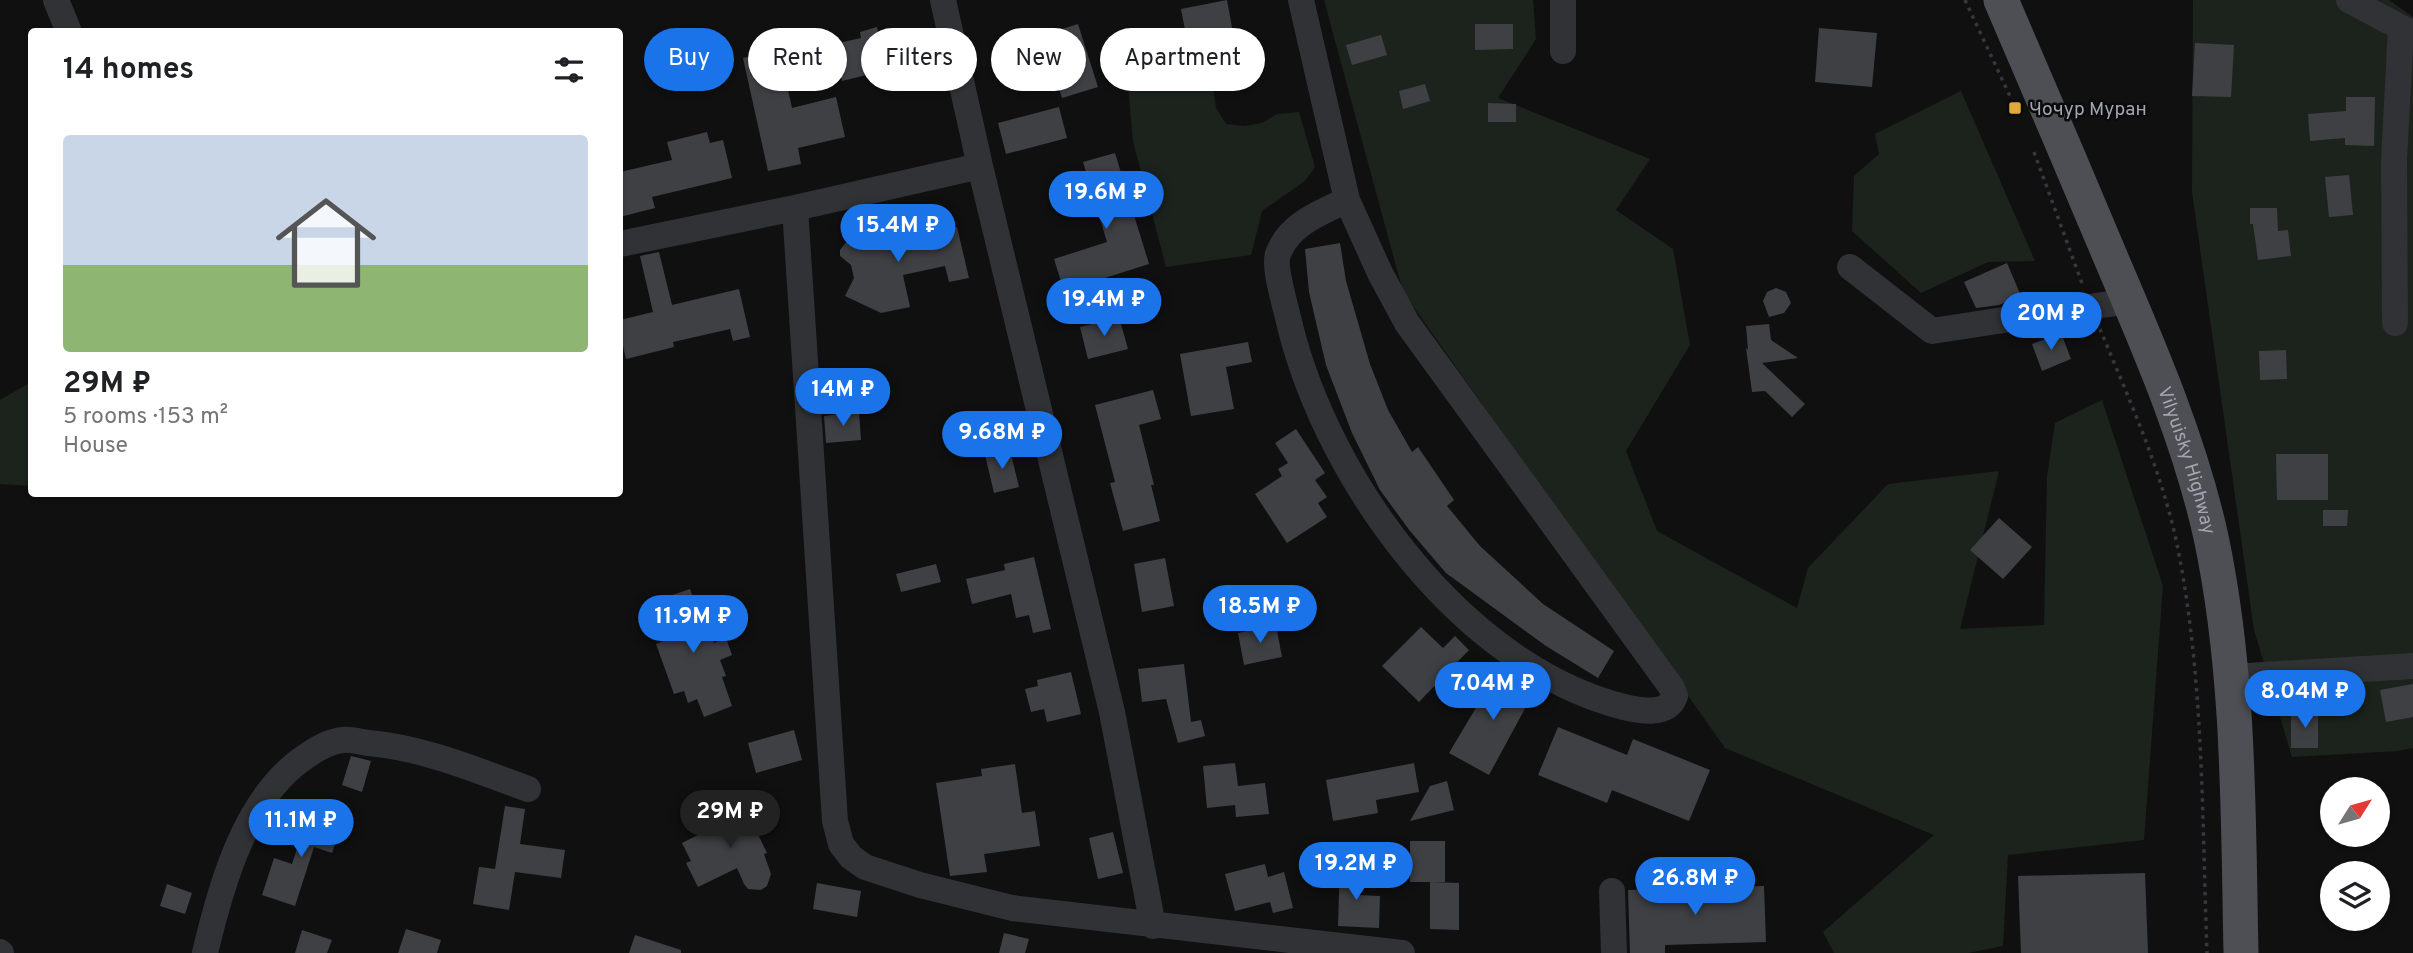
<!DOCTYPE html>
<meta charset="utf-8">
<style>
:root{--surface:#fff;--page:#f6f6f6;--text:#202124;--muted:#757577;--line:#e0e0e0;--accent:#1a73e8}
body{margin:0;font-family:Overpass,sans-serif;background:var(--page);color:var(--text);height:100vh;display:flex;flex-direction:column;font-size:26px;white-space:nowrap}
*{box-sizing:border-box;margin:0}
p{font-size:23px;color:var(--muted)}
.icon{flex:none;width:38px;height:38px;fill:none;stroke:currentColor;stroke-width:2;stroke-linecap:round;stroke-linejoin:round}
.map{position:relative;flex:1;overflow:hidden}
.details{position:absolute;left:28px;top:28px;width:595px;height:469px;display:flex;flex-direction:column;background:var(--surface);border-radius:7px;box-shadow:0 2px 5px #0004}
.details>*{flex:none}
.hud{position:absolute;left:644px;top:28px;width:665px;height:63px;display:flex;gap:14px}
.needle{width:46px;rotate:53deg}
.fabs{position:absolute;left:2320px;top:777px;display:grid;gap:14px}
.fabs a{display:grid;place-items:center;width:70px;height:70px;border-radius:50%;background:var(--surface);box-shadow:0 2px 5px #0004;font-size:35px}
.price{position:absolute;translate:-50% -60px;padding:0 16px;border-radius:24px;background:var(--accent);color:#fff;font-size:23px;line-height:46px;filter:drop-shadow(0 2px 4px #0008)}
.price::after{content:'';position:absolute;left:50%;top:42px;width:21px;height:16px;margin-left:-10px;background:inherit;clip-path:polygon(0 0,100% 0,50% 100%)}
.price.selected{background:#222;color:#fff}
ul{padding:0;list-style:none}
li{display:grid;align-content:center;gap:14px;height:371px;padding:0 35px}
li+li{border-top:2px solid var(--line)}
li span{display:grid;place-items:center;height:217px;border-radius:7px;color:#555}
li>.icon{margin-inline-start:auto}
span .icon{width:126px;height:126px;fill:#fffc;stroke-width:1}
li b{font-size:30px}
h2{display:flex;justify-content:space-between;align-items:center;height:84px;padding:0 35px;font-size:30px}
.pill{padding:0 24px;border-radius:32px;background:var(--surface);box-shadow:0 2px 5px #0004;font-size:24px;line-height:63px}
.pill.selected{background:var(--accent);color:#fff}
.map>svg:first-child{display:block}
</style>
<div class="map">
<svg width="2413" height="953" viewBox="0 0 2413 953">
<rect width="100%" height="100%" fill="#101011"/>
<!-- green -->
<path fill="#1c231d" d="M1324 0H1533L1536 39 1498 98 1650 159 1616 210 1673 249 1690 345 1626 451 1657 531 1797 608 1808 568 1888 484 1999 471 1960 629 2044 625 2047 476 2055 423 2102 400 2163 586 2144 840 2008 855 2003 946 1968 953H1834L1823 932 1934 835 1725 748 1403 292Z
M2193 0H2389L2413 17V748L2398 751 2292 757 2254 630 2192 192Z
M1125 53 1181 60 1199 59 1211 73 1216 108 1226 124 1244 126 1262 123 1277 114 1299 112 1315 167 1305 181 1262 211 1251 255 1166 267 1133 141Z
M1961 91 2035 261 1988 262 1921 293 1852 231 1854 176 1879 154 1875 134Z
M31 382V486L0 484V400Z"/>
<!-- building -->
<path fill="#3f4044" d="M1227 0 1234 38 1188 46 1181 9Z
M1078 24 1098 87 1062 98 1043 35Z
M1475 24H1513V49L1475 50Z
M877 27 881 47 906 41 911 64 842 81 834 44 861 38 860 32Z
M1819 28 1877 33 1872 87 1815 82Z
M1381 35 1387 55 1352 65 1346 45Z
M2195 43 2234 45 2231 97 2192 96Z
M779 49 792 108 836 97 845 137 798 148 801 164 768 171 743 58Z
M1425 84 1430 101 1403 109 1399 91Z
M2346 97H2375L2374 146 2345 145V138L2310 141 2308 114 2346 111Z
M1488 103 1516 104V122H1488Z
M1059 107 1067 138 1006 154 998 123Z
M707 132 710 143 723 140 732 178 652 197 655 208 620 217V172L672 160 667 142Z
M1115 153 1149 264 1064 291 1054 259 1107 242 1083 162Z
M2349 175 2353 215 2329 217 2325 177Z
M2250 208H2277L2278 231 2288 230 2291 256 2258 260 2253 224H2250Z
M957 227 969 278 949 282 945 266 903 275 910 307 881 313 845 296 854 278 851 265 840 256V250L852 235 893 228 895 240Z
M1340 243 1346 281 1370 364 1388 410 1412 452 1418 447 1454 500 1447 506 1480 546 1543 604 1614 651 1598 678 1546 646 1446 573 1410 531 1380 490 1352 433 1326 365 1309 292 1305 249Z
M659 252 672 305 739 289 750 337 733 341 730 329 673 342 674 347 626 359 620 334V320L653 312 640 256Z
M2007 263 2021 296 1999 305 1976 308 1964 282Z
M1776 288 1786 292 1791 303 1784 313 1769 317 1763 301 1767 292Z
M1119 317 1128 349 1088 359 1080 327Z
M1769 324 1771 340 1798 358 1762 363 1805 404 1792 417 1765 391 1752 392 1746 348 1748 350 1746 326Z
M2061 333 2071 359 2042 371 2032 344Z
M1248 342 1252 362 1226 367 1234 409 1191 416 1180 354Z
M2286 350 2287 379 2260 380 2259 351Z
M1153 390 1161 419 1139 425 1154 485H1151L1160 521 1123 531 1110 483 1115 482 1095 405Z
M859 412 861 440 826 443 824 416Z
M1296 429 1325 473 1315 480 1327 497 1318 503 1327 517 1287 543 1255 494 1282 476 1278 469 1288 463 1275 443Z
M1010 450 1019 487 994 493 985 455Z
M2276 454H2328V500H2277Z
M2323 510H2348L2347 526H2323Z
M1999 518 2032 547 2003 579 1970 550Z
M1034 557 1051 629 1033 633 1029 615 1016 618 1011 594 972 604 966 579 1005 570 1004 564Z
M1165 558 1174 606 1142 612 1134 564Z
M936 564 941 582 901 592 896 574Z
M690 589 704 627 708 626 714 643 726 638 732 655 720 660 726 676 722 677 732 706 704 717 697 699 688 703 684 691 674 694 656 644 666 640 659 622 668 619 661 599Z
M1276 625 1282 657 1244 665 1238 633Z
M1421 627 1443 648 1455 636 1469 650 1419 702 1382 666Z
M1184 664 1191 722 1201 720 1205 736 1178 743 1166 699 1142 702 1138 669Z
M1499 669 1535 690 1489 775 1449 753Z
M1071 672 1081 714 1047 722 1044 709 1031 712 1025 689 1038 686 1037 680Z
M2413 684V717L2386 722 2380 690Z
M2291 711H2318V748H2291Z
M1558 727 1627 755 1633 739 1710 770 1689 821 1612 790 1607 803 1538 775Z
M794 730 802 760 756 773 748 743Z
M351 756 371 761 362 792 342 785Z
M1235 763 1238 786 1265 783 1269 814 1236 817 1235 805 1207 808 1203 766Z
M1414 763 1419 792 1376 800 1378 813 1333 821 1326 780Z
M1015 764 1022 813 1035 811 1040 846 984 854 987 872 950 876 936 783 982 776 981 769Z
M1447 781 1454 810 1410 821 1430 786Z
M754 800 762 817 752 822 767 853 764 854 771 874 767 886 761 890 748 889 744 884 737 868 698 887 686 863 691 861 682 843 708 830 706 824Z
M505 806 525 809 520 844 565 850 561 878 515 872 509 910 473 904 479 867 495 869Z
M309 812 342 823 332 853 314 847 295 906 262 895 274 858 292 864Z
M1113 832 1123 873 1098 879 1089 838Z
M1410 841H1445V882H1410Z
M1265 864 1268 877 1284 872 1293 908 1273 913 1270 902 1235 911 1225 874Z
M1340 864 1358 865V895L1380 896 1379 928 1338 926Z
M2145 873 2148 953H2021L2018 876Z
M1430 882 1459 883V930L1430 929Z
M817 883 861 891 857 917 813 909Z
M167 884 192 893 185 914 160 906Z
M1764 886 1766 942 1665 945V953H1630L1628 890Z
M406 929 441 940 437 953H398Z
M302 930 332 940 327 953H295Z
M1004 933 1029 939 1025 953H999Z
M635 935 681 950V953H629Z"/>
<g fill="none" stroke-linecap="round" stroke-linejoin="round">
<!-- path -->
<path stroke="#37383c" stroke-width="3.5" stroke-dasharray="3.5 5" stroke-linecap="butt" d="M1965 0 2016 109
M2034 152 2083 286
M2100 329C2131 404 2166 480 2180 560 2204 688 2202 823 2207 953"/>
<!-- minor -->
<path stroke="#313235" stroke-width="26" d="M56 0 69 32
M943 0 980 166 1112 712 1153 926
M1301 0 1347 200 1380 273 1407 323 1672 688 1675 696C1668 716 1641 711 1624 707 1462 666 1329 482 1290 326 1287 311 1273 267 1278 254 1289 224 1320 213 1347 200
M2349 0 2413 34
M1563 51V0
M795 208 835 821 841 844 851 857 865 867 920 885 1012 908 1402 953
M620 244 795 208 980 166
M1850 267 1932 331 2129 301
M2395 323 2394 161 2401 28
M2232 677 2413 666
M1612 891 1614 953
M0 952 1 953
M205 953C221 885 246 794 308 755 318 748 331 741 343 740 351 739 361 742 369 743 424 748 476 770 528 789"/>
<!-- major -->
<path stroke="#4d4f54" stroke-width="35" id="s1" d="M2001 0C2039 88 2076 175 2113 263 2151 352 2190 442 2211 537 2240 674 2238 814 2241 953"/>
</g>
<!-- markers -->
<rect fill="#deaa3b" stroke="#0b0b0c" stroke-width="2.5" x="2008" y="101" width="14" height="14" rx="3.5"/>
<g text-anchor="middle" stroke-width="5" stroke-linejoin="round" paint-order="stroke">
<!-- poi labels -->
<g font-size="19" fill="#a2a6b0" stroke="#0b0b0c" text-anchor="start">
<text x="2029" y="115">Чочур Муран</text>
</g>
<!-- street labels -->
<g font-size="19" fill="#a2a6b0" stroke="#0b0b0c">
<text dy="7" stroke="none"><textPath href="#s1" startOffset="497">Vilyuisky Highway</textPath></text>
</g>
</g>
</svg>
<div class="fabs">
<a><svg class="needle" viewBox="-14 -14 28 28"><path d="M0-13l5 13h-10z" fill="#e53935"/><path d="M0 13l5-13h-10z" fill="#757577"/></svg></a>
<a><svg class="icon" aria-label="layers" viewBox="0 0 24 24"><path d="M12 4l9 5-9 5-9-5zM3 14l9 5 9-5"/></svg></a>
</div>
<b class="price" style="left:1106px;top:231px">19.6M ₽</b>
<b class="price" style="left:898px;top:264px">15.4M ₽</b>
<b class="price" style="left:1104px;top:338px">19.4M ₽</b>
<b class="price" style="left:2051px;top:352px">20M ₽</b>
<b class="price" style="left:843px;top:428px">14M ₽</b>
<b class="price" style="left:1002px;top:471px">9.68M ₽</b>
<b class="price" style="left:1260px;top:645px">18.5M ₽</b>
<b class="price" style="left:693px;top:655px">11.9M ₽</b>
<b class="price" style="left:1493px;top:722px">7.04M ₽</b>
<b class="price" style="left:2305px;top:730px">8.04M ₽</b>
<b class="price selected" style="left:730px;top:850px">29M ₽</b>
<b class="price" style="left:301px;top:859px">11.1M ₽</b>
<b class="price" style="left:1356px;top:902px">19.2M ₽</b>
<b class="price" style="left:1695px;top:917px">26.8M ₽</b>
<div class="hud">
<a class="pill selected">Buy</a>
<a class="pill">Rent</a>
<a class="pill">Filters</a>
<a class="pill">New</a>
<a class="pill">Apartment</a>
</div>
<section class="details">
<h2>14 homes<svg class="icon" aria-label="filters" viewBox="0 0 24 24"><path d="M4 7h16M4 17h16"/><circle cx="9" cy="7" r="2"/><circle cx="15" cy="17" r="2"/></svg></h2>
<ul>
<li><span style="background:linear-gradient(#c9d6e8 60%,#8fb573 0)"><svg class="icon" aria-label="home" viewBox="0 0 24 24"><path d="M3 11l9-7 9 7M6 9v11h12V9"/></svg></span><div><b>29M ₽</b><p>5 rooms · 153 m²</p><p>House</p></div></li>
</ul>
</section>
</div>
